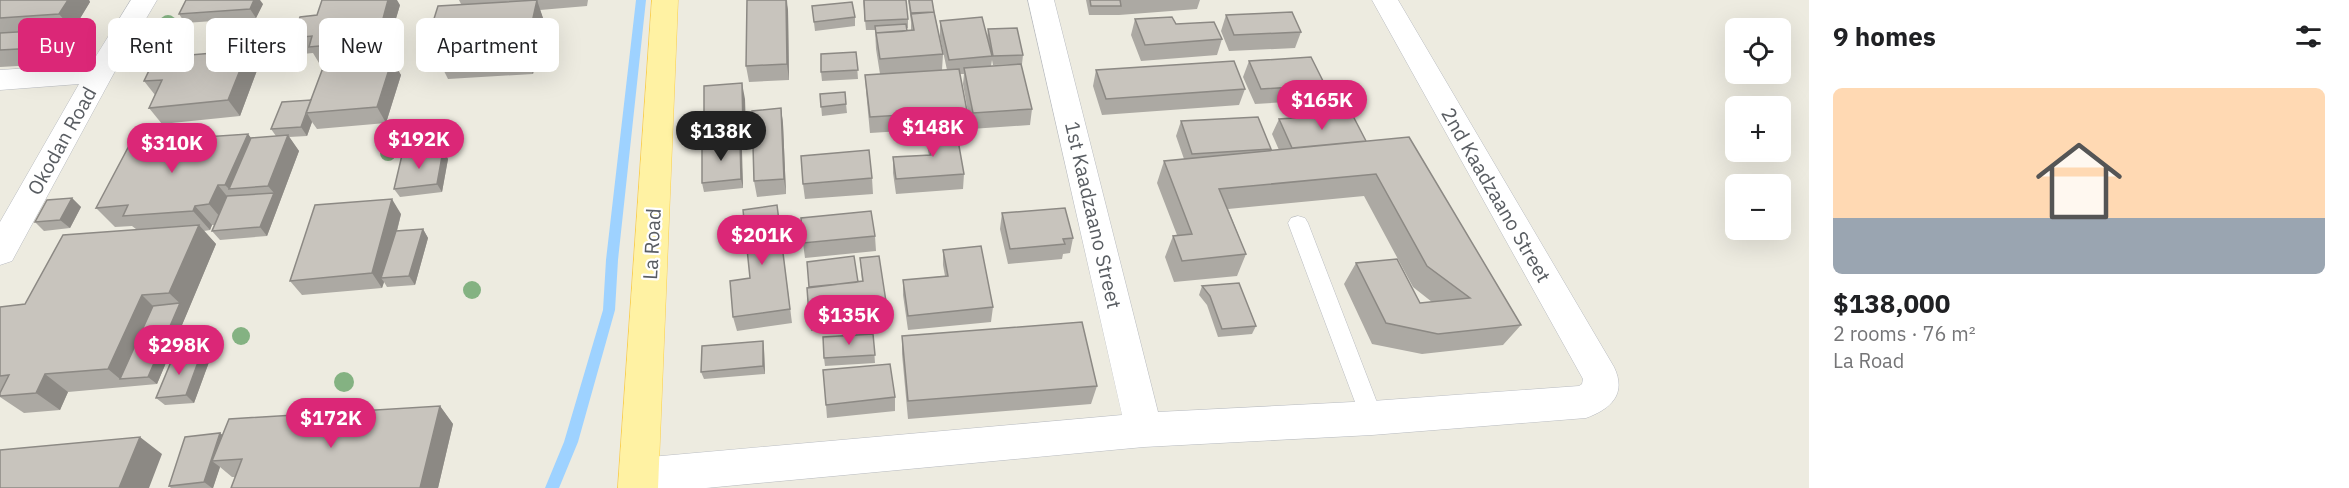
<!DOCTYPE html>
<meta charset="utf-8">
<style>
:root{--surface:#fff;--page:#f2f2f2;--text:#202124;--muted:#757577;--accent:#db2777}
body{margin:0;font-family:"IBM Plex Sans",sans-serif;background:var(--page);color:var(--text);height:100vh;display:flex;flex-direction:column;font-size:22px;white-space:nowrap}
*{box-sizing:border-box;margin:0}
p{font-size:20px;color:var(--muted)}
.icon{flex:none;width:33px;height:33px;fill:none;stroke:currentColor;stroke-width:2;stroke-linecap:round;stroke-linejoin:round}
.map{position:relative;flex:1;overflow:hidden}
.sheet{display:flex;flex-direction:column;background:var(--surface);width:540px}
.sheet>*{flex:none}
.guide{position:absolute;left:18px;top:18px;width:570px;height:54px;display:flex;gap:12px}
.fabs{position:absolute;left:1725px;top:18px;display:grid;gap:12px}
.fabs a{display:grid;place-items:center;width:66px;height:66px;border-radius:9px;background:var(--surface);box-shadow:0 6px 24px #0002;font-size:30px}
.price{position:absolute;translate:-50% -51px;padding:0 14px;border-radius:21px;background:var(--accent);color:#fff;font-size:20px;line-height:39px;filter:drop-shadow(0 2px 3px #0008)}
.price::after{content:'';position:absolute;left:50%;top:36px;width:18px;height:14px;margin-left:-9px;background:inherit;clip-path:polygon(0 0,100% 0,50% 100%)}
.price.selected{background:#222;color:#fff}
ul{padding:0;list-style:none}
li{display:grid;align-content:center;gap:12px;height:318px;padding:0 24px}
li span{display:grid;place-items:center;height:186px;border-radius:9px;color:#555}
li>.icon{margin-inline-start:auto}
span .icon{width:108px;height:108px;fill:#fffc;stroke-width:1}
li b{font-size:26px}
h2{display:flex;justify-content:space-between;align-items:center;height:72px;padding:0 24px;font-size:26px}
.chip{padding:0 21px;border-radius:9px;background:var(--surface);box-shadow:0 6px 24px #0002;font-size:21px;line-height:54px}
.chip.selected{background:var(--accent);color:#fff}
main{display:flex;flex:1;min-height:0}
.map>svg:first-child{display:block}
</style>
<main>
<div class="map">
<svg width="1809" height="488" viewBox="0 0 1809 488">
<rect width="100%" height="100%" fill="#edebe0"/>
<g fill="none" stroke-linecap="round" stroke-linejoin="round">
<!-- stream -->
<path fill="#9ed2ff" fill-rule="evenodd" d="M636 0H646L618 260 615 310 578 442 559 488H545L564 442 603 310 606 260Z"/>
<!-- lane casing -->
<g stroke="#b8bbc0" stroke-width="1">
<path id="lane" d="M1298 216 1305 218 1308 223 1383 418 1380 425 1372 428 1364 425 1361 418 1288 223 1291 218Z"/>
</g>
<!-- street casing -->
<g stroke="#b8bbc0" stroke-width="1">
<path id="street" d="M131 0H157L114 73 12 261 0 265V222L79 84 0 90V70L91 64Z
M1028 0H1054L1158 412 1372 401 1579 386 1582 384 1583 379 1372 0H1398L1614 367C1627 394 1611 409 1586 418L1372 435 1144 447 706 488H625L619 476 625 463 639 458 1122 415Z"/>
</g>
<!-- primary casing -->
<g stroke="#face4c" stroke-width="1">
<path id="primary" d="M652 0H678L658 488H618Z"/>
</g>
<!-- lane -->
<use href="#lane" fill="#fff" fill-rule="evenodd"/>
<!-- street -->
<use href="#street" fill="#fff" fill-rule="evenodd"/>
<!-- primary -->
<use href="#primary" fill="#fff2a3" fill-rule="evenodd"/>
</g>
<!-- trees -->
<g fill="#84b282">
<circle cx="168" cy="23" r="8"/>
<circle cx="186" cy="48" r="8"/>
<circle cx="388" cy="153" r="8"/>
<circle cx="472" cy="290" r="9"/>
<circle cx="241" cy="336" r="9"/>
<circle cx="344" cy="382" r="10"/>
</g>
<!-- wall -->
<path fill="#aca9a3" d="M0 0H89L90 2 73 30 52 31 65 46 53 64 0 67Z
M459 0H588L587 6 540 10 544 21 533 74 448 79 439 61 437 62 427 41 461 4Z
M747 0H787L788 10 789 80 749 82 746 66Z
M863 0 908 19V28H907V31H911V22L908 0H932L943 54 942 70H947L940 37V21L987 38 988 29 1023 55 1022 64 993 65 992 60 991 66 1032 109 1030 125 971 129 963 84 964 74H960L967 111 966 127 870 133 866 91 865 75 880 74 876 49 875 30H866Z
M1086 0H1200L1197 9 1119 15H1089Z
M263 4 256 18 185 23 179 14Z
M400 5 389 42 376 43 372 58 319 63 313 53 302 54 292 38Z
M812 6 855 17V26L815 31Z
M1226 15 1301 32 1295 48 1229 51 1221 31Z
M1135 19 1176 24 1222 39 1217 55 1141 61 1131 35Z
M856 52 858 79 822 81 821 72Z
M392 60 401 75 386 123 317 129 312 122 307 136 289 137 299 151 267 236 220 240 212 231 215 225H212L210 230 204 231 216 244 157 384 68 392 60 410 24 413 0 397V307L25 304 136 229 132 226 115 227 96 208 248 134 251 138 276 136 271 129 311 100Z
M1249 61 1325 85 1318 100 1255 104 1243 77Z
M259 65 240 116 162 124 149 108 155 95 144 81Z
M1096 70 1245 89 1239 105 1102 115 1093 86Z
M820 94 846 104 847 113 822 116Z
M745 99 746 145 741 146 743 188 704 192 702 183 706 144 704 134Z
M781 108 783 124 786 194 757 197 754 181Z
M1279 119 1366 141 1521 325 1503 345 1422 354 1372 344 1344 284 1356 263 1420 303 1432 302 1413 287 1364 196 1228 209 1246 254 1237 276 1174 282 1165 257 1173 236 1177 235 1157 183 1164 161 1184 159 1176 136 1181 121 1271 149V151L1279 150 1272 134Z
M928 131 964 174 963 189 896 194 893 173V157L929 155 927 146Z
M443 151 448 159 442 192 400 197 394 189Z
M872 178 873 194 805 199 803 184Z
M72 198 81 207 70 228 44 231 35 222Z
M777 205 792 323 737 331 733 317 750 278Z
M1002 213 1073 238 1070 253 1063 254 1062 259 1008 264 1000 229Z
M401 214 397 231 423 229 428 238 415 285 387 287 384 282 382 288 302 295 290 281Z
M875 236 876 251 805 258 803 243Z
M943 250 993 307 991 322 908 330 903 295V280L945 276 943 265Z
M860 258 887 308V323L811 331 809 316 858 282 862 281Z
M1202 286 1256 326 1252 334 1218 337 1207 305 1199 295Z
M873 334 875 363 825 366 824 358Z
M902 336 1097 386 1091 404 908 419 902 354Z
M763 341 764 349 765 374 704 379 701 372Z
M201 354 209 362 194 403 165 405 156 398Z
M895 397V411L827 418 826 405Z
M440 406 453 424 438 488H231L235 477H232L220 467 213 488H171L169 486 220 433 222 435Z"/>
<!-- shaded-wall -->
<path fill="#8c8984" d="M68 0H89L90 2 73 30 59 14Z
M254 0H260L263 4 256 18 250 9Z
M388 0H397L400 5 389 42 381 26Z
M537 0 544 21 533 74 525 54Z
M786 0 788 10 789 80 787 64Z
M368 27 376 43 372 58 363 42Z
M51 30 65 46 53 64 38 48Z
M248 50 259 65 240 116 228 100Z
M392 60 401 75 386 123 377 107Z
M742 83 745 99 746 145 743 130Z
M781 108 783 124 786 194 784 179Z
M307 113 312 122 307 136 301 127Z
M248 134 263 154 229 189 225 185Z
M288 135 299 151 267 236 260 227 274 193 268 186Z
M740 141 742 150 743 188 741 179Z
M443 151 448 159 442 192 437 184Z
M218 185 234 205 226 224 209 204Z
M72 198 81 207 70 228 60 220Z
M392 199 401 214 385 278H381L384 282 382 288 372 273Z
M195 206 212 225 210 230 193 211Z
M199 225 216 244 188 311 169 293Z
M423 229 428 238 415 285 409 276Z
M142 295 161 314 120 379 108 369Z
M180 303 188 311 157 384 148 377Z
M763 341 764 349 765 374 763 366Z
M201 354 209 362 194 403 186 395Z
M45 374 68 392 60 410 36 393Z
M440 406 453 424 438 488H420Z
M220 433 229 440 212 461 220 467 213 488H212L204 482Z
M140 437 162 454 149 488H119Z"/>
<!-- building -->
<path fill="#c8c4bd" stroke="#8c8984" stroke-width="1.5" d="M0 0H68L59 14 0 18Z
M186 0H254L250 9 179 14Z
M322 0H388L381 26 368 27 363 42 309 47 312 36 292 38 300 17 317 15Z
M537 0 525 54 438 59 443 40 427 41 438 6Z
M747 0H786L787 64 746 66Z
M864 0H906L908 19 865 21Z
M909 0H932L934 12 911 13Z
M1090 0H1120L1121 6H1091Z
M852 2 855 17 814 22 812 6Z
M934 12 943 54 880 59 876 33 914 30 911 14Z
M1292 12 1301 32 1234 35 1226 15Z
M982 17 992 56 949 60 940 21Z
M1172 17 1176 24 1214 22 1222 39 1145 45 1135 19Z
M906 24 907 31 876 33 875 26Z
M1017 28 1023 55 993 56 988 29Z
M51 30 38 48 0 50V33Z
M248 50 228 100 149 108 162 80 144 81 155 58Z
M856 52 858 70 821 72V54Z
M1311 57 1325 85 1261 89 1249 61Z
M392 60 377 107 306 113 324 65Z
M1234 61 1245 89 1106 99 1096 70Z
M1021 64 1032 109 973 113 964 68Z
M959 69 967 111 870 117 865 75Z
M742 83 743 130 704 134V86Z
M845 92 846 104 821 107 820 94Z
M311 100 301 127 271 129 282 102Z
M781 108 784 179 754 181 752 111Z
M1352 114 1366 141 1292 148 1279 119Z
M1258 117 1271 149 1192 154 1181 121Z
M956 129 964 174 896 179 893 157 931 155 928 131Z
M248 134 225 185H218L209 204 195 206 193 211 123 216 128 205 96 208 131 142Z
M288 135 268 186 229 189 251 138Z
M1409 137 1521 325 1438 334 1386 323 1356 263 1397 259 1420 303 1470 298 1427 266 1376 174 1219 189 1246 254 1182 261 1173 236 1192 234 1164 161Z
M740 141 741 179 702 183V144Z
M869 150 872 178 803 184 801 156Z
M443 151 437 184 394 189 402 155Z
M274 193 260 227 212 231 227 196Z
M72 198 60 220 35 222 47 200Z
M392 199 372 273 290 281 315 205Z
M777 205 790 309 733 317 730 281 750 278 743 210Z
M1065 208 1073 238 1063 239 1065 244 1010 249 1002 213Z
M871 211 875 236 803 243 801 218Z
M199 225 169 293 142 295 108 369 45 374 36 393 0 396V393L9 375 0 376V307L25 304 63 235Z
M423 229 409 276 381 278 396 231Z
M981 246 993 307 908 316 903 280 948 276 943 250Z
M854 256 858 282 809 287 807 262Z
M879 256 887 308 809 316 807 288 863 281 860 258Z
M1239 283 1256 326 1222 329 1210 296 1202 286Z
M180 303 148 377 120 379 153 306Z
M1082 322 1097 386 908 401 902 336Z
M873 334 875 355 824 358 823 337Z
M763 341V366L701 372 702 346Z
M201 354 186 395 156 398 173 357Z
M890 364 895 397 826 405 823 370Z
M440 406 420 488H231L242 459 212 461 229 419Z
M220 433 204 482 169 486 185 437Z
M140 437 119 488H0V450Z"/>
<g text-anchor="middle" stroke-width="4.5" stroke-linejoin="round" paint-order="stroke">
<!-- street labels -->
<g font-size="20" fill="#595d62" stroke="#fff">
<text transform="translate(62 141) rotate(-61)" y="7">Okodan Road</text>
<text transform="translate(1496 195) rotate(60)" y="7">2nd Kaadzaano Street</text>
<text transform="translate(1093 215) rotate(77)" y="7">1st Kaadzaano Street</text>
<text transform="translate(652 244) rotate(-87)" y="7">La Road</text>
</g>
</g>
</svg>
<div class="fabs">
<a><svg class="icon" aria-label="locate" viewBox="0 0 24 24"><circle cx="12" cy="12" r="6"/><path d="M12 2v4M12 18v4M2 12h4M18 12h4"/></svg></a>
<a>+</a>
<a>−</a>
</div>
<b class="price" style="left:1322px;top:131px">$165K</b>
<b class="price" style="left:933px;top:158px">$148K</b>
<b class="price selected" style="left:721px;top:162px">$138K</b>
<b class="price" style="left:419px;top:170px">$192K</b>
<b class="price" style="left:172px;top:174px">$310K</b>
<b class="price" style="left:762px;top:266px">$201K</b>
<b class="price" style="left:849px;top:346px">$135K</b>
<b class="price" style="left:179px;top:376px">$298K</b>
<b class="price" style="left:331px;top:449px">$172K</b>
<div class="guide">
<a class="chip selected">Buy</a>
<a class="chip">Rent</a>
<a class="chip">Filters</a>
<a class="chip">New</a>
<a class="chip">Apartment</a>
</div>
</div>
<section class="sheet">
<h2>9 homes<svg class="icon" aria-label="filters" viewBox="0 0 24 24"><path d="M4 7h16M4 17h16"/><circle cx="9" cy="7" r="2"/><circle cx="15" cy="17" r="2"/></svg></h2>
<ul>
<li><span style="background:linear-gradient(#ffd9b3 70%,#9aa5b1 0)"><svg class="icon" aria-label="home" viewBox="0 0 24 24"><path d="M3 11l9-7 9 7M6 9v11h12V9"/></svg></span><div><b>$138,000</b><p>2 rooms · 76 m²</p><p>La Road</p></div></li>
</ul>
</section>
</main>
